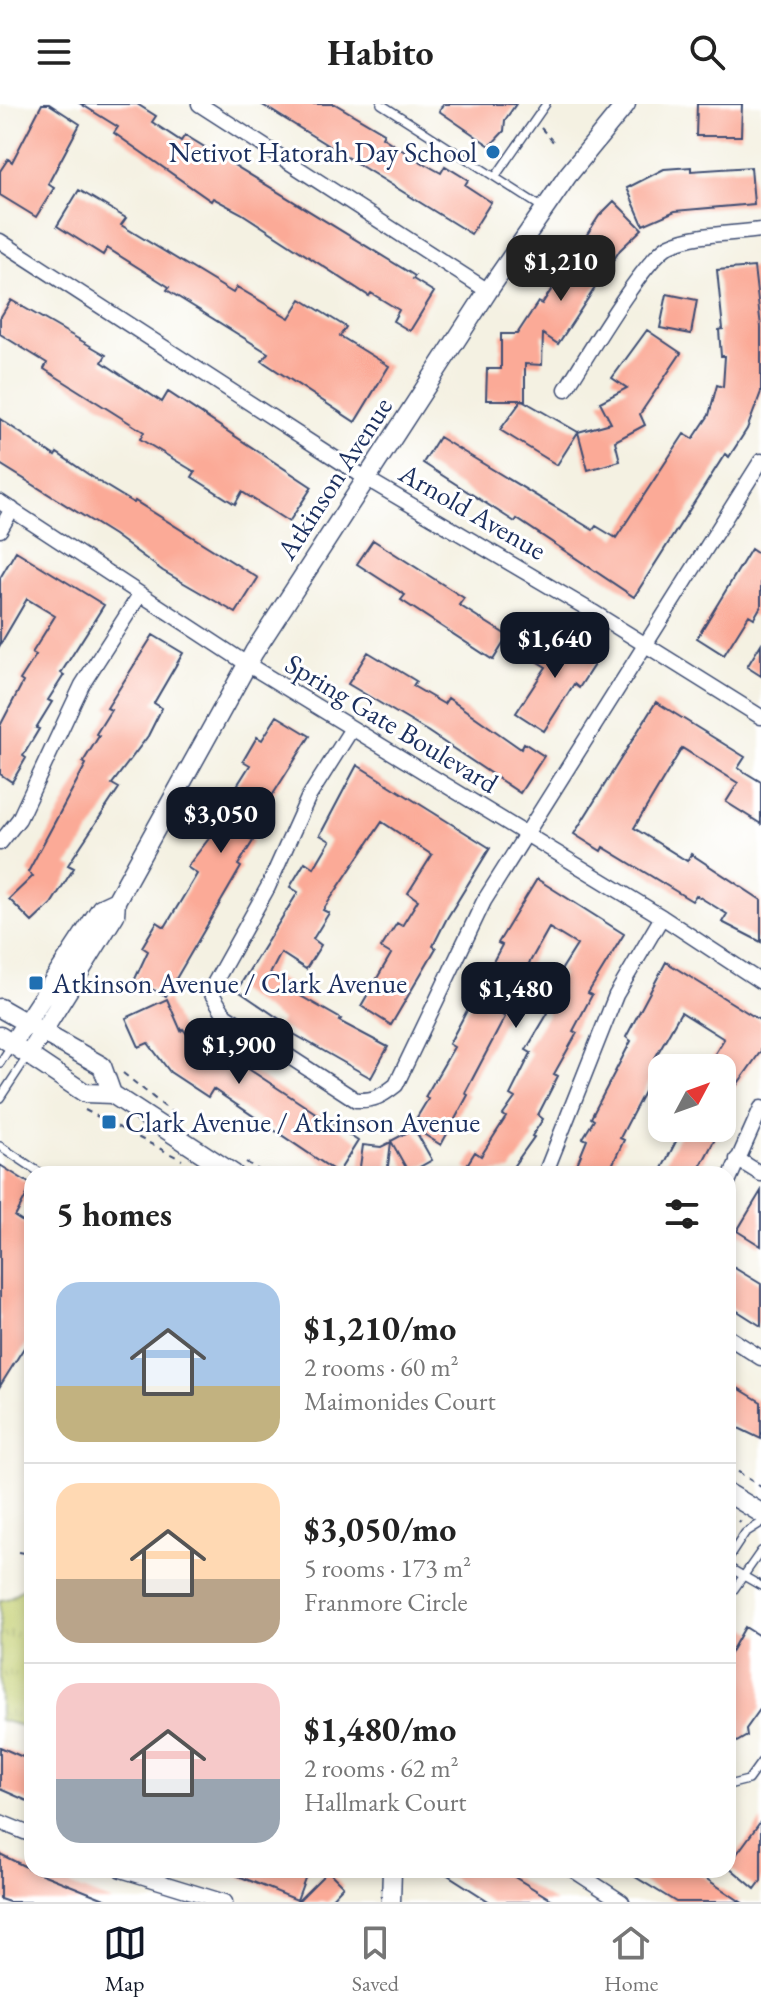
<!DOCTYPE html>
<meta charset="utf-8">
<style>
:root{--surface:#fff;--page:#f2f2f2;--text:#222;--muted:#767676;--line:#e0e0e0;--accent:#111827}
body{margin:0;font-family:"EB Garamond",serif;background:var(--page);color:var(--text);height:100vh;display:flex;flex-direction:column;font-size:30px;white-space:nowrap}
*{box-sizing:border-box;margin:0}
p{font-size:26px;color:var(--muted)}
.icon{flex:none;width:44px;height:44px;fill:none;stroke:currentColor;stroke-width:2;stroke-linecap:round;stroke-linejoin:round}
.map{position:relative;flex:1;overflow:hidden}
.sheet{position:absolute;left:24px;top:1062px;width:712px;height:712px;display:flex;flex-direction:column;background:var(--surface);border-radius:24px;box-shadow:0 4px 12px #0003}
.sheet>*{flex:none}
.needle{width:52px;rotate:49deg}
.fabs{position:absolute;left:648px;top:950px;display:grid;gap:16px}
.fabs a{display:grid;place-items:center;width:88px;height:88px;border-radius:16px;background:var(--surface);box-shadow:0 4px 12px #0003;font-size:40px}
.price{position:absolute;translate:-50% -68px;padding:0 18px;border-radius:16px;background:var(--accent);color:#fff;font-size:26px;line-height:52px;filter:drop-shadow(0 2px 4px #0008)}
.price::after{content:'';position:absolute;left:50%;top:48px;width:24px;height:18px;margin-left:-12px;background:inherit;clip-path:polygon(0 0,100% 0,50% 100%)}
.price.current{background:#222;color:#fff}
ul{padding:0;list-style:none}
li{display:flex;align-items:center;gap:24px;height:200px;padding:0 32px}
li+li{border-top:2px solid var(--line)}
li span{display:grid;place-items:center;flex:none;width:224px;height:160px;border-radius:24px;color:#555}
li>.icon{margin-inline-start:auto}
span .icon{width:96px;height:96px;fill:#fffc;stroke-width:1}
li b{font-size:34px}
h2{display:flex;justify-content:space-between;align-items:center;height:96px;padding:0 32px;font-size:34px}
header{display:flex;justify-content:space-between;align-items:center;height:104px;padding:0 32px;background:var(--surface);font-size:36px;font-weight:700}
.tab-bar{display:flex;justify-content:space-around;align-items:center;height:112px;border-top:2px solid var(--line);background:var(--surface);font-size:22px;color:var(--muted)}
.tab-bar a{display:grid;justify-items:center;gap:4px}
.tab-bar .current{color:var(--accent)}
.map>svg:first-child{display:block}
</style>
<header><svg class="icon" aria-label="menu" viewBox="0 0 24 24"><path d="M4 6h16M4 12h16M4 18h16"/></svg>Habito<svg class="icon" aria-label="search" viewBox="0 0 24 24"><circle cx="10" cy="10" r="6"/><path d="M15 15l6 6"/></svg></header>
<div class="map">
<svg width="761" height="1798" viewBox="0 0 761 1798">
<defs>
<pattern id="grass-tufts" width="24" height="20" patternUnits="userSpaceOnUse" patternTransform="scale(2)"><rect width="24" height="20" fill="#c3cf71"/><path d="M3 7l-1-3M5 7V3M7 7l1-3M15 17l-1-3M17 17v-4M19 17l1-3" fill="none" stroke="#a7b264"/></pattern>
</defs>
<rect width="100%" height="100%" fill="#fff"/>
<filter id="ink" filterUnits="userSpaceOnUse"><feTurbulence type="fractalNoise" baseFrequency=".0125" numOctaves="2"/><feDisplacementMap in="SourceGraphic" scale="16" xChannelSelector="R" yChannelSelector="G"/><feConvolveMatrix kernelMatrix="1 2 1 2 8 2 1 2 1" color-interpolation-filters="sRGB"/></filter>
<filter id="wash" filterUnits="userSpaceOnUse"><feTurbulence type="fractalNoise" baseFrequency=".006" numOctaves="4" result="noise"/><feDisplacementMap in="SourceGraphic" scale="32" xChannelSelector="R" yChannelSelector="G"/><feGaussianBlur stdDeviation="1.8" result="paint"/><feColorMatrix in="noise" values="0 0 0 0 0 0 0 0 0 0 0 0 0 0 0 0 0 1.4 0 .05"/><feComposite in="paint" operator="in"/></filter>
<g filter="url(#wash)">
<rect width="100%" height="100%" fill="#f4f1e2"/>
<!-- grass -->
<path fill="url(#grass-tufts)" stroke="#6f7f68" stroke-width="2" d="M32 1481V1557L26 1623 0 1616V1496C13 1497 19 1482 32 1481Z"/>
<g id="blocks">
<!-- building -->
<path fill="#fbaa97" d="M42 0H49L80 20 48 80 54 84 36 113 0 91V67L8 55 12 58Z
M81 0H137L156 12 152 18 181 37 185 31 415 172 413 175 434 188 410 227 393 217 399 206 371 189 369 192 241 109 213 94 211 97 114 29 118 23Z
M261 0H335L384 29 382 33 414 54 441 69 445 62 468 76 465 81 491 98 471 130Z
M443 0H516L505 16 504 27 490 42 439 7Z
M697 0H742L741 32H696Z
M691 63V67L751 63 754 100 675 107 643 121 627 84 664 65Z
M79 86 126 114 121 121 233 189 237 183 289 214 301 195 346 223 340 232 389 262 355 318 262 257 268 249 167 186 169 183 107 144 103 151 57 122Z
M614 97 642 125 620 146 558 240 543 230 542 261 525 260V296H486L487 265H501V230H517L538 198 542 200 599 112Z
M754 163 761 223V288L747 325 729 353 725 350 634 493 517 415 515 418 423 359 439 333 593 426 596 422 616 434 684 330 693 335 709 311 717 281 723 283 725 252H721L719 226 723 225 717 166Z
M667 190 697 196 691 230 660 224Z
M11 196 106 251 102 258 162 298 168 288 312 383 289 418 242 388 235 400 192 373 195 368 140 335 144 328 44 265 47 259 0 230V214Z
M647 226 681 249 640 310 645 321 615 337 620 357 588 366 578 328 611 319 600 298 627 284 612 274Z
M522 296 578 328 557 361 500 326Z
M0 315 55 352 57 349 101 379 134 399 135 397 258 474 236 509 163 467 114 431 0 360Z
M373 436 464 494 459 501 508 532 493 556 401 496 405 491 357 460Z
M751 445 761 452V502L754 514 749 511 724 551 697 534Z
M16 447 104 501 61 569 64 571 48 596 52 598 36 624 39 625 23 652 26 654 12 678 0 670V622L23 578 20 576 36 551 32 549 55 512 27 495 0 541V474Z
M554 529 597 556 579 584 574 580 544 627 516 609 546 563 536 557Z
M153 531 183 549 154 599 162 604 148 632 112 680 119 684 68 761 74 764 51 800 32 818 9 795 33 772 28 768 86 660 83 658 99 632 96 630 111 606 107 604Z
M761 540V572L747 563Z
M368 548 416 577 413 582 444 600 448 594 521 645 524 639 544 652 520 689 427 627 348 580Z
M656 598 745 653 738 664 761 678V720L726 698 738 679 682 644 634 724 687 757 691 750 761 796V838L722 818 727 810 696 791 692 797 603 743 601 747 574 730Z
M277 612 310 632 263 706 267 708 250 735 253 737 238 761 241 763 166 892 134 877 148 847 142 843 157 818 165 823 197 770 187 763 224 715 211 707 226 683 233 688 250 661 243 657 257 633 262 636Z
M357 661 490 744 446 816 433 842 436 844 391 921 361 902 391 850 381 844 397 819 402 822 418 796 408 789 432 751 382 718 323 806 329 809 313 835 321 841 306 865 281 849 270 870 294 883 292 887 341 915 339 917 388 943 371 974 278 921 281 916 237 886 298 788 290 783 305 758 314 764 330 737 320 731Z
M537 775 624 830 588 889 592 891 573 927 577 929 554 970 558 972 538 1011 543 1015 532 1032 534 1033 510 1067 474 1070 465 1064 475 1048 481 1052 506 1013 503 1011 515 994 510 991 531 949 526 946 548 909 544 906 563 870 560 868 577 841 549 824 514 886 502 911 505 913 465 989 468 991 441 1041 414 1024 432 1056 409 1069 391 1037 408 1028 428 995 425 993 454 943 449 940 502 841 498 839Z
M666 858 761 917V947L734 985 722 1010V964H706L724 935 681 908 655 954 660 957 620 1034 624 1036 608 1070H573L587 1036 583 1034 594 1016 591 1014 631 937 626 933Z
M167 895 181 927 183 925 202 949 209 939 358 1037 338 1069 213 985 208 993 170 968 148 939 139 943 126 914Z
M683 1024H721L700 1063 712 1070H659Z
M391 1038 387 1070H359L363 1041 381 1043Z
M0 1061 32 1081 15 1113 32 1124V1231L0 1282Z
M761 1087V1142L737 1127Z
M728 1160 761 1180V1222L728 1201Z
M728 1278 761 1298V1335L728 1319Z
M745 1523 761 1533V1604L746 1625 747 1632 728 1643V1553Z
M0 1643 32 1657V1699L0 1685Z
M761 1717V1777L755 1785 728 1762Z
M0 1750 32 1766 112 1798H9L0 1795Z
M224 1766H308L297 1796Z
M440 1766H503L555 1798H490Z
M624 1766H693L741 1798H676Z
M328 1767 343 1782 328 1798H297Z"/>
</g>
</g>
<g filter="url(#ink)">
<use href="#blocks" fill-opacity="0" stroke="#3c4c72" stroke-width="2"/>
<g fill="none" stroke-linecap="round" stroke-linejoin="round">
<!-- service casing -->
<g stroke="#3c4c72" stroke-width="10">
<path id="service" d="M381 0 543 104
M495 73 546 0
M0 959 11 942
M0 994 27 953
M0 1042 42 1070
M728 1455 745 1429 761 1419
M728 1463 761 1482
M728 1494 761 1447
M728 1681 748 1676 761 1658"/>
</g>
<!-- minor casing -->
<g stroke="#3c4c72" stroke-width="17">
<path id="minor" d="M199 0 488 187
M0 137 367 375 593 508 761 613
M566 285C584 257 645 153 670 141 695 129 733 130 761 126
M0 398 247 560 662 813 761 878
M0 426 12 405
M351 626 308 694 268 783 210 887 225 911 356 996C374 997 382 992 396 981L484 797 761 357
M0 739 19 715 82 581 139 492
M737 1055 761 1070
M545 1070 616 891 662 813
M728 1078 761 1004
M728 1233 761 1254
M0 1718 32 1731
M121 1766 225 1798
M573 1766 622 1798"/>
</g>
<!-- tertiary casing -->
<g stroke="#3c4c72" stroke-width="21">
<path id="tertiary" d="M0 904 102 962 112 990
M0 932 85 989 112 990 234 1070
M12 940 101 804 116 797
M28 951 115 811 116 797 254 548 488 187 568 71 626 0
M728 1389 761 1409
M391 1798 392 1766"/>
</g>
<!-- path -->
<path stroke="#3c4c72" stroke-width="2" stroke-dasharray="6 6" stroke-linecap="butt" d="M541 24 556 41
M123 969 180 1015
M85 1006 182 1056
M246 1058 265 1070
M728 1361 761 1383
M728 1411 741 1418
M19 1448 32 1450"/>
<!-- service -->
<use href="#service" stroke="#fff" stroke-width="7"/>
<!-- minor -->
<use href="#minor" stroke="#fff" stroke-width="14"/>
<!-- tertiary -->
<use href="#tertiary" stroke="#fff" stroke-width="18"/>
</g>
</g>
<!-- markers -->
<g fill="#1f6fb2" stroke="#fff" stroke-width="3">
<circle cx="493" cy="48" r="8"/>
<rect x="28" y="871" width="16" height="16" rx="4"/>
<rect x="101" y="1010" width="16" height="16" rx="4"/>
</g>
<g text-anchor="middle" stroke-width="6" stroke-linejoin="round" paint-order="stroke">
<!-- poi labels -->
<g font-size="28" fill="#1b2f5e" stroke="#fff" text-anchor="start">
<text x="477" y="58" text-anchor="end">Netivot Hatorah Day School</text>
<text x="52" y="889">Atkinson Avenue / Clark Avenue</text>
<text x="125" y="1028">Clark Avenue / Atkinson Avenue</text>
</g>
<!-- street labels -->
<g font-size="28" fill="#1b2f5e" stroke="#fff">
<text transform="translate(334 374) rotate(-57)" y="10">Atkinson Avenue</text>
<text transform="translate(473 407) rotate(30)" y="10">Arnold Avenue</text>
<text transform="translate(392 619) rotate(31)" y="10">Spring Gate Boulevard</text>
</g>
</g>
</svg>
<div class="fabs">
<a><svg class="needle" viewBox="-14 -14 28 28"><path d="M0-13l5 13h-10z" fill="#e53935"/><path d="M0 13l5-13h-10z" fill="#767676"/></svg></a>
</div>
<b class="price current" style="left:561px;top:199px">$1,210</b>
<b class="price" style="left:555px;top:576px">$1,640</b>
<b class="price" style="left:221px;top:751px">$3,050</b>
<b class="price" style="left:516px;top:926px">$1,480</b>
<b class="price" style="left:239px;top:982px">$1,900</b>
<section class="sheet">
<h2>5 homes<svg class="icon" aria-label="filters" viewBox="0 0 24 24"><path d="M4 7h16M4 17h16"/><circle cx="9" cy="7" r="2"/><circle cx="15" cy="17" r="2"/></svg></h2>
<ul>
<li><span style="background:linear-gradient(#a9c7e8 65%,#c2b280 0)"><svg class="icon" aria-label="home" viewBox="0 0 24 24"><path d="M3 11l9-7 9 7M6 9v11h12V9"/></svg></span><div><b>$1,210/mo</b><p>2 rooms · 60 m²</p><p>Maimonides Court</p></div></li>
<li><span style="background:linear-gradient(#ffd9b3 60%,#b9a48a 0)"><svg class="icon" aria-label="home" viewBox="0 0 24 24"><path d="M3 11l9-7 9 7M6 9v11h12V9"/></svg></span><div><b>$3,050/mo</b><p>5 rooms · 173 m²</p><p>Franmore Circle</p></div></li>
<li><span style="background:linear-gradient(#f6c9c9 60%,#9aa5b1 0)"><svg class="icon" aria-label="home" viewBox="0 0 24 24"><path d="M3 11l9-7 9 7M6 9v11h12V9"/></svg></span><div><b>$1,480/mo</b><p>2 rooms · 62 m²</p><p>Hallmark Court</p></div></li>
</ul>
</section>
</div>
<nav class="tab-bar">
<a class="current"><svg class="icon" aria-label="map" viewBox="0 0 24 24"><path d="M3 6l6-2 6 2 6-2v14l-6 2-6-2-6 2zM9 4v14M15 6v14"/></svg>Map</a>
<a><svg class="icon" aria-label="saved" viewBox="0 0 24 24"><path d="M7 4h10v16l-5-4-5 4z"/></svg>Saved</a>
<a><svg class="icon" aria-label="home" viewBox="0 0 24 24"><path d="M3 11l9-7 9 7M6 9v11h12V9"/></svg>Home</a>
</nav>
